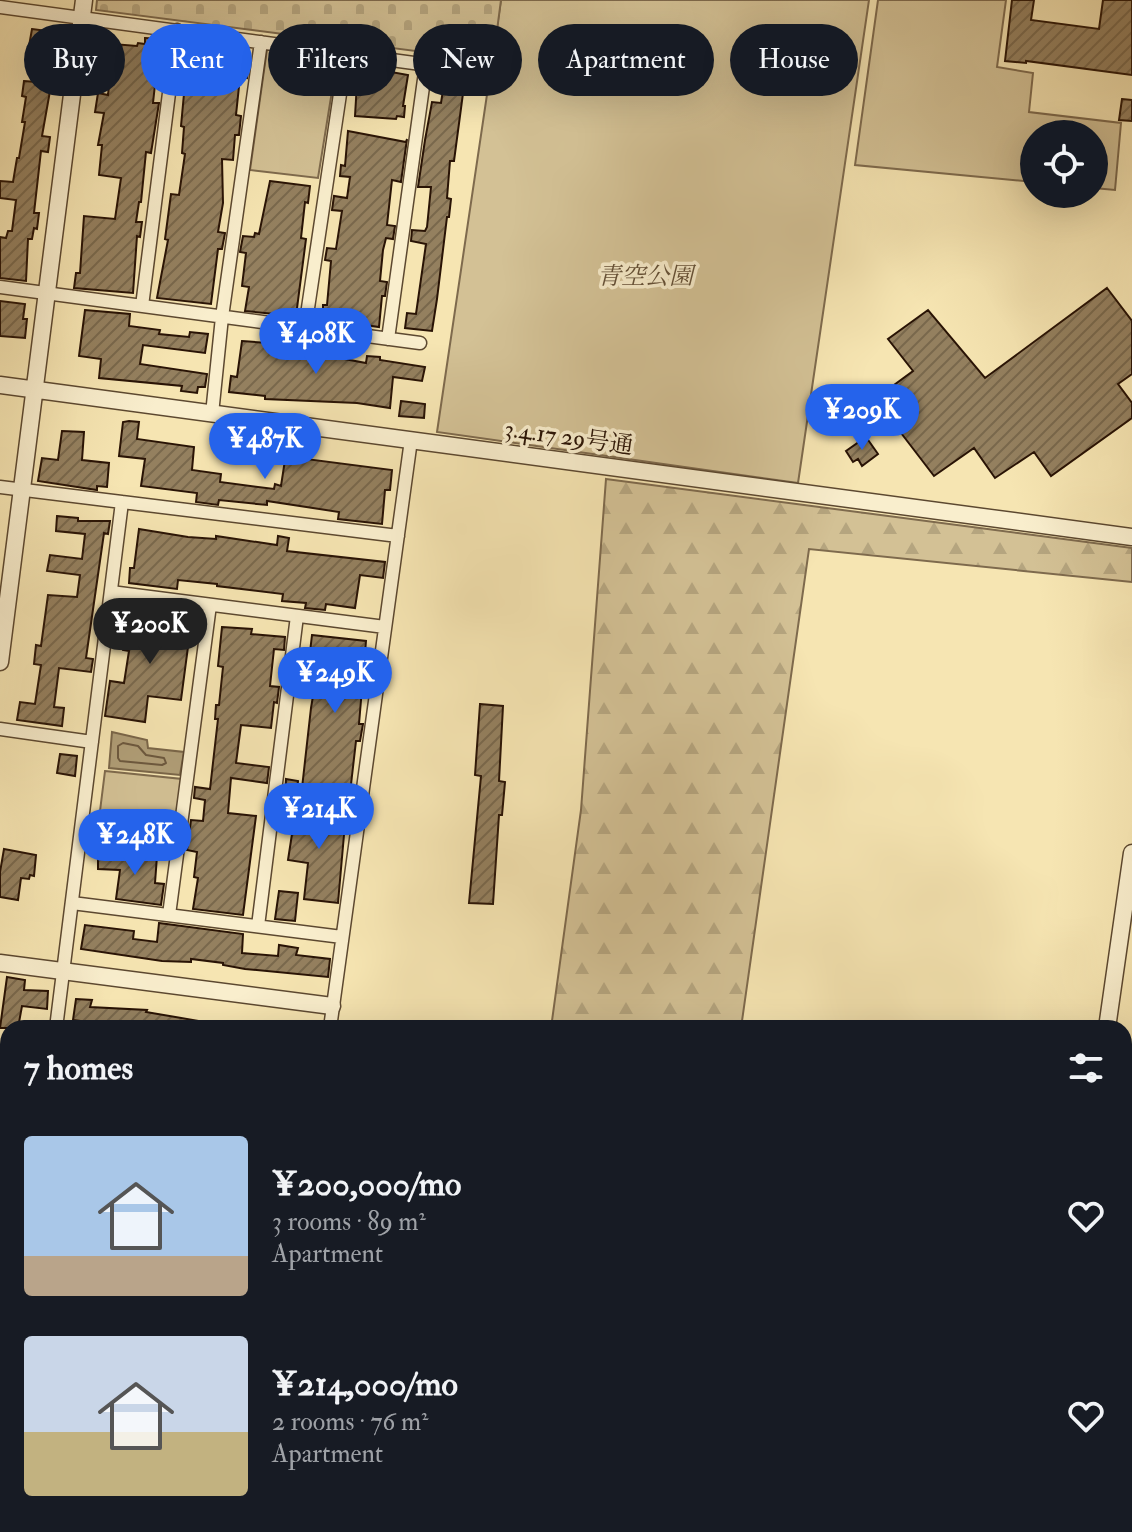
<!DOCTYPE html>
<meta charset="utf-8">
<style>
:root{--surface:#171b24;--page:#242831;--text:#f1f3f6;--muted:#9ea1a6;--accent:#2563eb}
body{margin:0;font-family:"IM FELL Double Pica","Noto Serif JP",serif;background:var(--page);color:var(--text);height:100vh;display:flex;flex-direction:column;font-size:30px;white-space:nowrap}
*{box-sizing:border-box;margin:0}
p{font-size:26px;color:var(--muted)}
.icon{flex:none;width:44px;height:44px;fill:none;stroke:currentColor;stroke-width:2;stroke-linecap:round;stroke-linejoin:round}
.map{position:relative;flex:1;overflow:hidden}
.side{position:absolute;left:0px;top:1020px;width:1132px;height:512px;display:flex;flex-direction:column;background:var(--surface);border-radius:24px 24px 0 0;box-shadow:0 8px 32px #0002}
.side>*{flex:none}
.guide{position:absolute;left:24px;top:24px;width:1084px;height:72px;display:flex;gap:16px}
.buttons{position:absolute;left:1020px;top:120px;display:grid;gap:16px}
.buttons a{display:grid;place-items:center;width:88px;height:88px;border-radius:50%;background:var(--surface);box-shadow:0 8px 32px #0002;font-size:40px}
.price{position:absolute;translate:-50% -68px;padding:0 18px;border-radius:28px;background:var(--accent);color:#fff;font-size:26px;line-height:52px;filter:drop-shadow(0 2px 4px #0008)}
.price::after{content:'';position:absolute;left:50%;top:48px;width:24px;height:18px;margin-left:-12px;background:inherit;clip-path:polygon(0 0,100% 0,50% 100%)}
.price.on{background:#222;color:#fff}
ul{padding:0;list-style:none}
li{display:flex;align-items:center;gap:24px;height:200px;padding:0 24px}
li span{display:grid;place-items:center;flex:none;width:224px;height:160px;border-radius:8px;color:#555}
li>.icon{margin-inline-start:auto}
span .icon{width:96px;height:96px;fill:#fffc;stroke-width:1}
li b{font-size:34px}
h2{display:flex;justify-content:space-between;align-items:center;height:96px;padding:0 24px;font-size:34px}
.pill{padding:0 28px;border-radius:36px;background:var(--surface);box-shadow:0 8px 32px #0002;font-size:28px;line-height:72px}
.pill.on{background:var(--accent);color:#fff}
.map>svg:first-child{display:block}
</style>
<div class="map">
<svg width="1132" height="1532" viewBox="0 0 1132 1532">
<defs>
<pattern id="forest-firs" width="22" height="20" patternUnits="userSpaceOnUse" patternTransform="scale(2)"><rect width="22" height="20" fill="#d3c195"/><path d="M5 1l3.5 6h-7zM16 11l3.5 6h-7z" fill="#b5a57f"/></pattern>
<pattern id="cemetery-stones" width="16" height="16" patternUnits="userSpaceOnUse" patternTransform="scale(2)"><rect width="16" height="16" fill="#d3c195"/><path d="M2 7V4a2 2 0 0 1 4 0v3zM10 15v-3a2 2 0 0 1 4 0v3z" fill="#b5a57f"/></pattern>
<pattern id="building-hatch" width="6" height="6" patternUnits="userSpaceOnUse" patternTransform="scale(2)"><rect width="6" height="6" fill="#94805f"/><path d="M-1 1l2-2M0 6l6-6M5 7l2-2" fill="none" stroke="#79684c"/></pattern>
</defs>
<rect width="100%" height="100%" fill="#f6e5b2"/>
<filter id="stains"><feTurbulence type="fractalNoise" baseFrequency=".0025" numOctaves="4"/><feColorMatrix values="0 0 0 0 .2 0 0 0 0 .09 0 0 0 0 .02 0 0 0 .5 -.17"/></filter>
<radialGradient id="worn" r=".72"><stop offset=".6" stop-color="#630" stop-opacity="0"/><stop offset="1" stop-color="#630" stop-opacity=".3"/></radialGradient>
<!-- green -->
<path fill="#d3c195" stroke="#7e6a4d" stroke-width="2" d="M501 0H869L798 483 437 432Z
M878 0H1006L997 67 1033 73 1029 112 1121 123 1115 190 1094 188V134H1034V182L855 165Z
M267 49 337 60 318 178 250 170Z
M105 771 182 779 173 851 141 848 136 854 95 851Z
M657 1524H1027L1026 1532H655Z"/>
<!-- forest -->
<path fill="url(#forest-firs)" stroke="#7e6a4d" stroke-width="2" d="M606 479 1132 548V582L809 549 741 1028H551L581 810Z
M494 1524H894V1532H493Z"/>
<!-- cemetery -->
<path fill="url(#cemetery-stones)" stroke="#7e6a4d" stroke-width="2" d="M97 0H501L493 61 96 10Z"/>
<!-- water -->
<path fill="#b09e77" stroke="#7a6649" stroke-width="2" d="M112 732 147 740 148 748 184 752 180 775 109 768Z
M1126 1306 1132 1307 1131 1451 1124 1450Z"/>
<g fill="none" stroke-linecap="round" stroke-linejoin="round">
<!-- shore -->
<path stroke="#6c583e" stroke-width="2" d="M123 743 138 746 146 755 164 758 166 763 162 765 120 761 118 758V746Z"/>
</g>
<!-- building -->
<path fill="url(#building-hatch)" stroke="#291305" stroke-width="2" d="M1012 0H1034L1031 20 1099 29 1103 0H1132V75L1026 61V63L1005 61Z
M32 29 55 32 53 47 47 46 46 59 27 57Z
M145 38 160 39 153 103H159L151 153 146 152 141 202H139L136 222H142L140 237 137 236 133 293 74 288 76 273H80L84 216 115 219 121 178 99 175 102 145H98L104 113 95 112 98 93 108 95 113 44 137 46 138 43 145 44Z
M188 51 250 57 247 78 240 77 236 115 241 116 239 135H235L233 160 222 159 223 203 218 232 225 233 222 249H218L211 304 157 298 168 240 165 239 171 194 179 195 185 154 182 153 184 127 181 126Z
M358 66 408 75 403 106H405L404 117 397 116 396 119 355 116Z
M24 81 48 83V91H50L42 136 50 137 48 152 41 151 34 213H39L37 229 34 228 32 239H28L26 281 0 278V237L6 238 8 231H12L16 200 0 198V181L13 182 17 158H19L25 122H22L26 97 22 96Z
M444 84 464 86 454 161H450L447 198 451 199 449 217H447L437 299 432 331 405 328 407 313 416 314 426 244 411 241 412 230 425 231 427 227 431 187H418L425 140 432 102 441 103Z
M1122 99 1132 100V121L1119 120Z
M348 131 406 142 407 139 401 182 392 180 387 225 395 226 393 239 386 238 383 250 380 281 387 282 385 296H382L379 327 323 319V305H327L331 261 325 260 327 248 336 249 342 211 332 210 334 196 347 198 350 177 340 176 341 165 345 166Z
M270 181 310 186 308 203 305 202 301 238 306 239 296 316 245 311 249 287 242 286 246 253 240 252 243 236 254 237 255 233 259 234Z
M1107 288 1132 321V374L1118 384 1132 403V418L1051 476 1034 452 995 478 974 448 934 476 875 399 913 371 888 339 928 310 985 378Z
M0 301 25 304 23 319H27L25 338 0 336Z
M85 310 130 314 129 326 160 330 159 334 189 337 190 332 208 334 205 353 143 345 140 364 207 374 205 387H198L197 393 181 391 182 386 99 378 101 359 79 356Z
M242 341 296 345V350L366 363 367 356 380 357V360L425 367 422 381 393 377 390 408 357 403 265 399V396L229 392 231 376 237 377Z
M401 401 425 404 424 418 399 416Z
M129 421 139 422 137 439 194 447 192 470 221 474 220 482 274 489 275 484 281 486 285 460 290 461 291 457 392 470 390 490H385L382 524 338 519 339 512 267 501V505L219 500 218 505 196 502 197 493 141 486 145 459 119 456 123 422Z
M62 431 84 432 82 460 109 463 107 487 97 486V490L38 481 42 458 58 460Z
M866 437 878 454 862 466 858 459 853 462 846 451Z
M57 516 78 518V521H110L108 534 104 533 86 658 93 659 91 672 59 668 54 707 64 708 62 726 17 720 20 702 35 704 41 665 34 664 36 645 41 646 48 595 77 597 80 575 47 571 50 555 82 559 85 534 56 531Z
M139 529 188 537 216 539V536L277 545 278 536 289 538 287 551 385 562 383 578 360 575 355 608 326 604 325 610 305 608 306 603 282 601 283 594 217 586V584L178 580 177 589 129 583 130 568H134Z
M127 614 191 624 181 700 148 696 145 722 105 716 110 681 124 683 129 651 123 650Z
M222 627 252 629 251 634 285 637 284 650 274 649 270 686 279 687 277 703 274 702 271 728 241 725 236 763 269 767 267 783 231 778 228 813 256 816 243 915 193 909 198 878 194 877 197 852 187 850 191 820 203 821 205 800 194 798 195 787 210 789 218 719H215L216 705H219L223 667 218 666Z
M312 635 366 641 359 724H363L360 741H356L350 793 302 788 311 708 314 690 318 691 321 653 310 652Z
M480 704 503 706 499 781 505 782 502 815H499L493 904 469 903 481 776 475 775Z
M60 754 77 756 75 776 57 773Z
M286 779 298 781 296 802 285 800Z
M296 808 346 812 338 903 304 899 308 863 288 860Z
M4 849 36 855 34 876 30 875 29 879 21 878 18 900 0 897V872Z
M106 853 157 856 155 883 164 884 161 905 116 899 120 870 98 869V856H105Z
M279 891 298 893 295 921 275 919Z
M159 923 243 934 242 953 278 956 279 945 298 948 296 955 330 959 328 977 245 969 223 965V963L191 959V962L162 961 81 949 85 925 134 931 133 939 157 942Z
M7 977 25 980 24 990 48 991 47 1009 22 1006 18 1028H0Z
M76 999 92 1000 90 1007 147 1010 146 1012 199 1021 198 1028H155L120 1023 119 1026 73 1020Z"/>
<g fill="none" stroke-linecap="round" stroke-linejoin="round">
<!-- minor casing -->
<g stroke="#5c4830" stroke-width="15">
<path id="minor" d="M0 7 458 69
M0 287 420 343
M142 306 177 30
M305 328 346 54
M388 339 426 65
M212 414 222 317 261 42
M0 487 398 536
M111 592 385 627
M0 729 92 742
M72 903 342 937
M169 915 210 605
M258 926 297 616
M56 1028 122 502
M330 1028 411 440
M0 1146 8 1147
M1124 1191H1132
M0 1242 8 1244
M3 1429 8 1387
M267 1532 268 1524"/>
</g>
<!-- tertiary casing -->
<g stroke="#5c4830" stroke-width="19">
<path id="tertiary" d="M0 385 1132 537
M0 662 84 0
M0 963 332 1006
M1107 1028 1132 853
M1043 1532 1044 1524"/>
</g>
<!-- minor -->
<use href="#minor" stroke="#f9eecd" stroke-width="12"/>
<!-- tertiary -->
<use href="#tertiary" stroke="#f9eecd" stroke-width="16"/>
</g>
<g text-anchor="middle" stroke-width="7" stroke-linejoin="round" paint-order="stroke">
<!-- park labels -->
<g font-size="24" font-style="italic" fill="#645037" stroke="#f9eecd">
<text x="645" y="284">青空公園</text>
</g>
<!-- street labels -->
<g font-size="24" fill="#291305" stroke="#f9eecd">
<text transform="translate(569 437) rotate(8)" y="8">3.4.17 29号通</text>
</g>
</g>
<rect width="100%" height="100%" filter="url(#stains)"/>
<rect width="100%" height="100%" fill="url(#worn)"/>
</svg>
<div class="buttons">
<a><svg class="icon" aria-label="locate" viewBox="0 0 24 24"><circle cx="12" cy="12" r="6"/><path d="M12 2v4M12 18v4M2 12h4M18 12h4"/></svg></a>
</div>
<b class="price" style="left:316px;top:376px">¥408K</b>
<b class="price" style="left:862px;top:452px">¥209K</b>
<b class="price" style="left:265px;top:481px">¥487K</b>
<b class="price on" style="left:150px;top:666px">¥200K</b>
<b class="price" style="left:335px;top:715px">¥249K</b>
<b class="price" style="left:319px;top:851px">¥214K</b>
<b class="price" style="left:135px;top:877px">¥248K</b>
<div class="guide">
<a class="pill">Buy</a>
<a class="pill on">Rent</a>
<a class="pill">Filters</a>
<a class="pill">New</a>
<a class="pill">Apartment</a>
<a class="pill">House</a>
</div>
<section class="side">
<h2>7 homes<svg class="icon" aria-label="filters" viewBox="0 0 24 24"><path d="M4 7h16M4 17h16"/><circle cx="9" cy="7" r="2"/><circle cx="15" cy="17" r="2"/></svg></h2>
<ul>
<li><span style="background:linear-gradient(#a9c7e8 75%,#b9a48a 0)"><svg class="icon" aria-label="home" viewBox="0 0 24 24"><path d="M3 11l9-7 9 7M6 9v11h12V9"/></svg></span><div><b>¥200,000/mo</b><p>3 rooms · 89 m²</p><p>Apartment</p></div><svg class="icon" aria-label="heart" viewBox="0 0 24 24"><path d="M12 20l-8-8c-3-5 5-10 8-4 3-6 11-1 8 4z"/></svg></li>
<li><span style="background:linear-gradient(#c9d6e8 60%,#c2b280 0)"><svg class="icon" aria-label="home" viewBox="0 0 24 24"><path d="M3 11l9-7 9 7M6 9v11h12V9"/></svg></span><div><b>¥214,000/mo</b><p>2 rooms · 76 m²</p><p>Apartment</p></div><svg class="icon" aria-label="heart" viewBox="0 0 24 24"><path d="M12 20l-8-8c-3-5 5-10 8-4 3-6 11-1 8 4z"/></svg></li>
</ul>
</section>
</div>
